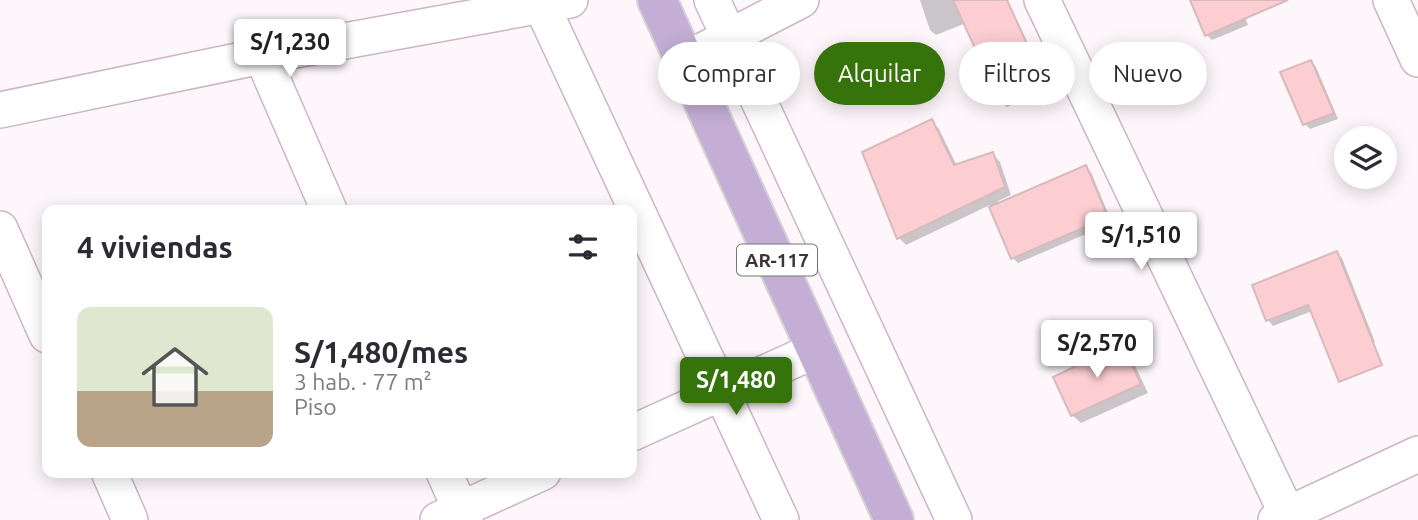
<!DOCTYPE html>
<html lang="es">
<meta charset="utf-8">
<style>
:root{--surface:#fff;--page:#f7f7f7;--text:#2b2b33;--muted:#7c7c81;--accent:#36730b}
body{margin:0;font-family:Ubuntu,sans-serif;background:var(--page);color:var(--text);height:100vh;display:flex;flex-direction:column;font-size:26px;white-space:nowrap}
*{box-sizing:border-box;margin:0}
p{font-size:23px;color:var(--muted)}
.icon{flex:none;width:38px;height:38px;fill:none;stroke:currentColor;stroke-width:2;stroke-linecap:round;stroke-linejoin:round}
.map{position:relative;flex:1;overflow:hidden}
.sheet{position:absolute;left:42px;top:205px;width:595px;height:273px;display:flex;flex-direction:column;background:var(--surface);border-radius:14px;box-shadow:0 4px 18px #0003}
.sheet>*{flex:none}
.top-card{position:absolute;left:658px;top:42px;width:654px;height:63px;display:flex;gap:14px}
.tools{position:absolute;left:1334px;top:126px;display:grid;gap:14px}
.tools a{display:grid;place-items:center;width:63px;height:63px;border-radius:50%;background:var(--surface);box-shadow:0 4px 18px #0003;font-size:35px}
.price{position:absolute;translate:-50% -60px;padding:0 16px;border-radius:7px;background:#fff;color:#222;font-size:23px;line-height:46px;filter:drop-shadow(0 2px 4px #0008)}
.price::after{content:'';position:absolute;left:50%;top:42px;width:21px;height:16px;margin-left:-10px;background:inherit;clip-path:polygon(0 0,100% 0,50% 100%)}
.price.current{background:var(--accent);color:#fff}
ul{padding:0;list-style:none}
li{display:flex;align-items:center;gap:21px;height:175px;padding:0 35px}
li span{display:grid;place-items:center;flex:none;width:196px;height:140px;border-radius:14px;color:#555}
li>.icon{margin-inline-start:auto}
span .icon{width:84px;height:84px;fill:#fffc;stroke-width:1}
li b{font-size:30px}
h2{display:flex;justify-content:space-between;align-items:center;height:84px;padding:0 35px;font-size:30px}
.pill{padding:0 24px;border-radius:32px;background:var(--surface);box-shadow:0 4px 18px #0003;font-size:24px;line-height:63px}
.pill.current{background:var(--accent);color:#fff}
.map>svg:first-child{display:block}
</style>
<div class="map">
<svg width="1418" height="520" viewBox="0 0 1418 520">
<rect width="100%" height="100%" fill="#fdf7fb"/>
<!-- shadow -->
<path fill="#0003" d="M920 0H1007L1042 73 1028 80 1035 94 1007 107 1001 102 966 23 936 35 930 30Z
M1192 0H1239L1248 25 1212 40 1207 35Z
M1311 62 1316 67 1338 119 1310 129 1305 124Z
M931 121 939 129 957 166 993 154 1000 162 1011 195 998 201 999 204 1085 167 1091 172 1112 223 1018 263 1013 258 990 205 906 245 899 238Z
M1336 253 1342 258 1375 342 1333 355 1312 311 1273 326 1268 320Z
M1122 346 1130 355 1148 393 1081 423 1072 415Z"/>
<!-- building -->
<path fill="#fcced2" stroke="#d7babc" stroke-width="2" d="M953 0H1007L1038 68 1024 74 1031 88 1000 103Z
M1190 0H1288L1205 36Z
M1311 60 1334 113 1303 125 1280 72Z
M932 119 954 165 993 152 1005 187 897 239 862 152Z
M1086 165 1108 217 1011 259 989 207Z
M1337 251 1382 365 1339 382 1308 305 1266 321 1252 285Z
M1122 344 1141 384 1071 416 1053 377Z"/>
<g fill="none" stroke-linecap="round" stroke-linejoin="round">
<!-- street casing -->
<g stroke="#cdb5c4" stroke-width="38">
<path id="street" d="M539 0 781 520
M712 0 954 520
M1042 0 1290 520
M1391 0 1418 59
M262 56 329 210
M685 60 801 0
M0 110 262 56 570 0
M0 229 47 335
M632 433 818 349
M109 472 130 520
M444 472 465 520
M438 520 543 472
M1276 520 1418 454"/>
</g>
<!-- primary casing -->
<g stroke="#d5d3d4" stroke-width="42">
<path id="primary" d="M657 0 894 520"/>
</g>
<!-- street -->
<use href="#street" stroke="#fff" stroke-width="35"/>
<!-- primary -->
<use href="#primary" stroke="#c4aed6" stroke-width="38"/>
</g>
<g text-anchor="middle" stroke-width="5" stroke-linejoin="round" paint-order="stroke">
<!-- shield labels -->
<rect fill="#fff" stroke="#787276" stroke-width="2" x="737" y="244.5" width="80" height="31" rx="5"/>
<g font-size="19" font-weight="bold" fill="#3e353b">
<text x="777" y="267">AR-117</text>
</g>
</g>
</svg>
<div class="tools">
<a><svg class="icon" aria-label="layers" viewBox="0 0 24 24"><path d="M12 4l9 5-9 5-9-5zM3 14l9 5 9-5"/></svg></a>
</div>
<b class="price" style="left:290px;top:79px">S/1,230</b>
<b class="price" style="left:1141px;top:272px">S/1,510</b>
<b class="price" style="left:1097px;top:380px">S/2,570</b>
<b class="price current" style="left:736px;top:417px">S/1,480</b>
<div class="top-card">
<a class="pill">Comprar</a>
<a class="pill current">Alquilar</a>
<a class="pill">Filtros</a>
<a class="pill">Nuevo</a>
</div>
<section class="sheet">
<h2>4 viviendas<svg class="icon" aria-label="filters" viewBox="0 0 24 24"><path d="M4 7h16M4 17h16"/><circle cx="9" cy="7" r="2"/><circle cx="15" cy="17" r="2"/></svg></h2>
<ul>
<li><span style="background:linear-gradient(#dfe7d0 60%,#b9a48a 0)"><svg class="icon" aria-label="home" viewBox="0 0 24 24"><path d="M3 11l9-7 9 7M6 9v11h12V9"/></svg></span><div><b>S/1,480/mes</b><p>3 hab. · 77 m²</p><p>Piso</p></div></li>
</ul>
</section>
</div>
